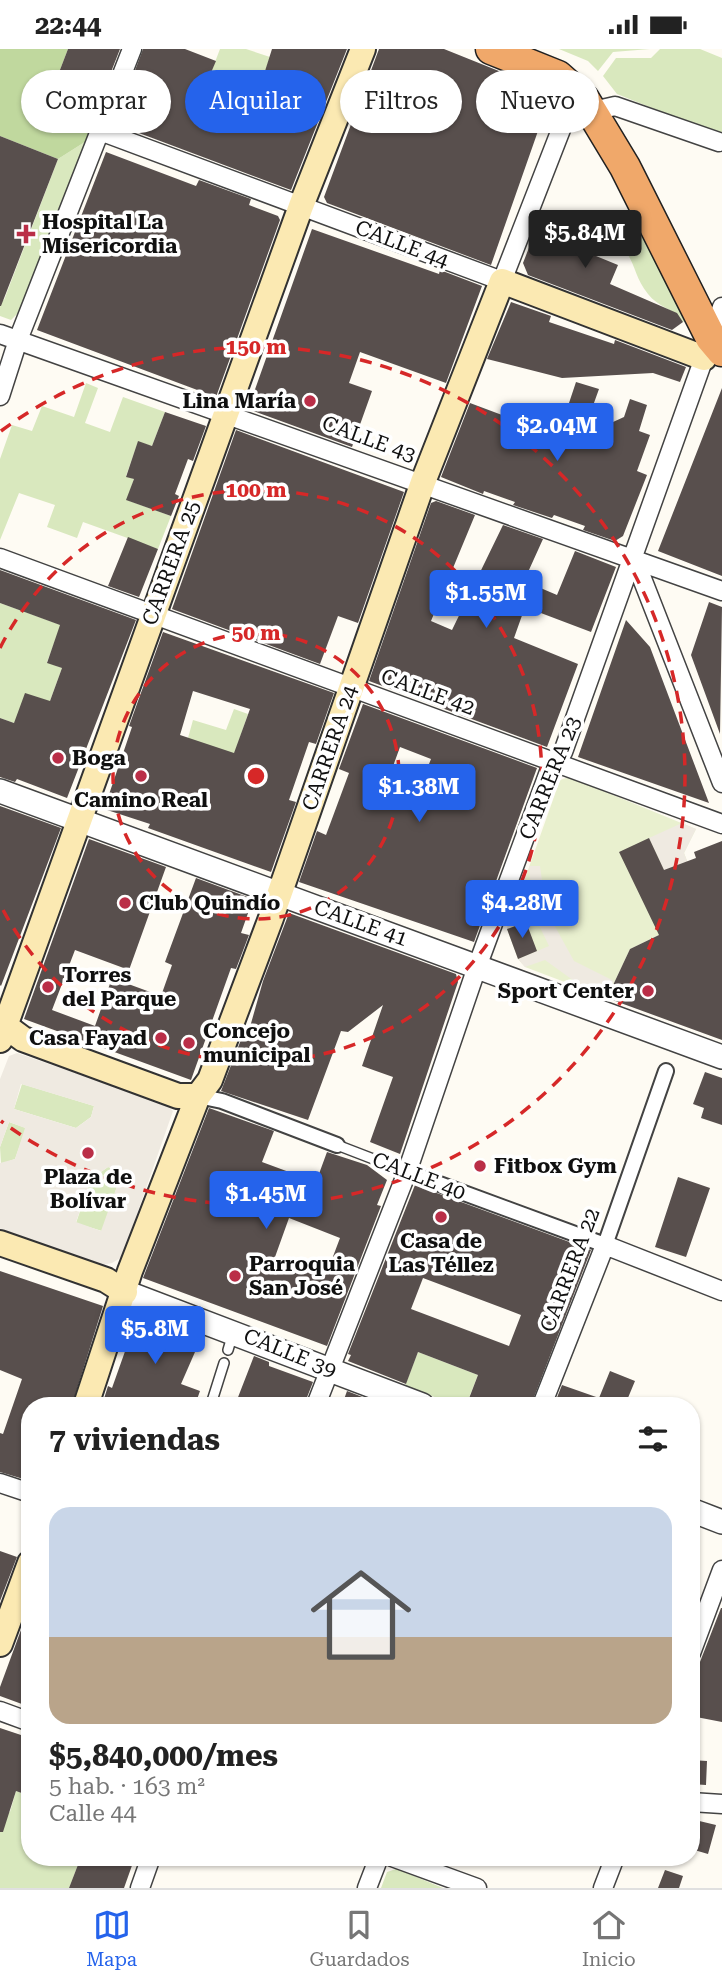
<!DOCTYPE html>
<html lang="es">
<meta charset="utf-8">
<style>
:root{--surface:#fff;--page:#f6f6f6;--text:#222;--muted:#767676;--line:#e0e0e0;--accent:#2563eb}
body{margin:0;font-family:"Roboto Serif",serif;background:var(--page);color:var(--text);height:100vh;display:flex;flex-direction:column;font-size:26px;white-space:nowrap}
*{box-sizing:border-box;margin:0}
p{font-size:23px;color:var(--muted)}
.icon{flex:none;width:38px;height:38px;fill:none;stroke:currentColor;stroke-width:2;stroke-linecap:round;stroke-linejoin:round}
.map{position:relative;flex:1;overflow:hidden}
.sheet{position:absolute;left:21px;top:1348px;width:679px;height:469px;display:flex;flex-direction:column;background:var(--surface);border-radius:28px;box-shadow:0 2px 5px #0004}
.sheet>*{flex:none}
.banner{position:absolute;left:21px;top:21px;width:681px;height:63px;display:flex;gap:14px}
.price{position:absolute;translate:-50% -60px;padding:0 16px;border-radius:7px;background:var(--accent);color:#fff;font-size:23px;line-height:46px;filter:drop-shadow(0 2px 4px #0008)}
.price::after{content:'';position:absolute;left:50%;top:42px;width:21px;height:16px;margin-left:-10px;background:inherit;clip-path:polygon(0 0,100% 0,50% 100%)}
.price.active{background:#222;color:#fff}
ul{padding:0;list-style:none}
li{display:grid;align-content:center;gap:14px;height:371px;padding:0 28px}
li span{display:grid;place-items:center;height:217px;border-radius:21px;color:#555}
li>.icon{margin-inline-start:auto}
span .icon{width:126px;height:126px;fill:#fffc;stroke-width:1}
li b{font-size:30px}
h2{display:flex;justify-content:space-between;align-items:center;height:84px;padding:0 28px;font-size:30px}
.pill{padding:0 24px;border-radius:32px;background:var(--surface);box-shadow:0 2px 5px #0004;font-size:24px;line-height:63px}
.pill.active{background:var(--accent);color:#fff}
.status{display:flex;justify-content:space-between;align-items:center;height:49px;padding:0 35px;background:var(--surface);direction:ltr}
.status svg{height:19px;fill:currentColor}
.dock{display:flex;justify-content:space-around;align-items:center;height:98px;border-top:2px solid var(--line);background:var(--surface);font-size:19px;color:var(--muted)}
.dock a{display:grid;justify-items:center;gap:4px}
.dock .active{color:var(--accent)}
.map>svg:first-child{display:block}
</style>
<div class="status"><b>22:44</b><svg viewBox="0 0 49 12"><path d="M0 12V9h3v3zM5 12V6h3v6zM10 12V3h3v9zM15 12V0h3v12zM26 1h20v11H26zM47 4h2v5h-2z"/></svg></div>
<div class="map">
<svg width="722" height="1839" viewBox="0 0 722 1839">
<rect width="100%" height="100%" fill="#fefbf3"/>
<!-- green -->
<path fill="#d9e8be" d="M220 0H246L270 8 250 66 202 47Z
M559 0H650L613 3 598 22 588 12Z
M660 0H700L722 9V87L617 45 603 27 616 9H651Z
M88 91 22 260 11 271 0 267V250L4 251 58 110Z
M638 174 685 272 683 273C674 260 658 258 648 245 631 224 637 207 612 189Z
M86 334 98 339 85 374 110 383 123 348 165 363 152 397 138 393 126 427 134 430 127 451 171 467 158 500 83 473 77 489 47 478 55 456 19 444 0 491V410L12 376 32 382 42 357 74 368Z
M0 554 61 576 47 613 62 619 50 652 14 674 0 669Z
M234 660 248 665 226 729 188 689 193 671 226 681Z
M22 1035 94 1057 91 1068 76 1079 14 1060Z
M9 1073 26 1079 15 1110 1 1115 0 1098Z
M108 1118 122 1123 102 1182 76 1174 91 1130Z
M418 1303 478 1326 466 1356H456L405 1337Z
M16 1742 30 1747V1808H81L69 1839H0V1761L10 1763Z
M396 1820H397L443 1839H381L387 1823Z"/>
<!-- forest -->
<path fill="#c0d89e" d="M0 0H68L48 52 94 69 88 91 58 110 0 87Z"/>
<!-- pitch -->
<path fill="#e9f0cf" d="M569 728 696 780 684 804 698 840 663 884 630 900 607 949 525 918 518 910 507 880 560 731Z"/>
<!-- plaza -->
<path fill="#efeae1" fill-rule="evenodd" d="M682 774 696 780 684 804 698 840 683 862 649 789Z
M529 817H540L546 861 574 912 614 932 607 949 588 942 545 911 525 918 518 910 549 897 536 870 507 880 509 868 532 855Z
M17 1004 165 1055 173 1062 122 1208 112 1214 102 1216 0 1181V1114L15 1110 25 1079 9 1073 0 1098V1030L9 1007ZM21 1035 94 1057 91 1068 76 1079 14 1060ZM108 1118 122 1123 101 1182 76 1173 91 1130Z"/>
<!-- building -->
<path fill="#584f4d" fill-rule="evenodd" d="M68 0H120L93 69 48 52Z
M143 0H185L216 12 201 47 251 66 272 0H347L291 141 115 75Z
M379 0H444L549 42 556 49 542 83 538 82 491 216 327 154 324 148Z
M0 87 58 110 1 257H0Z
M106 103 196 137 199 131 251 150 249 156 278 167 280 171 216 348 37 281Z
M543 163 603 186 596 207 618 216 610 235 677 264 683 273 672 281 528 226 523 214Z
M312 180 439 225 440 221 482 237 446 334 360 303 349 334 372 342 352 398 248 360Z
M511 253 551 267 549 273 614 295 615 291 686 318 680 333 653 324 562 329 487 310Z
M576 333 599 340 590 365 613 373 624 368 630 350 647 356 639 382 650 386 637 422 647 426 623 487 615 492 583 481 585 477 554 466 552 469 513 456 515 453 484 442 483 445 441 428 470 354 558 387Z
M722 339V527L658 502Z
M165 363 206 377 193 412 188 410 175 445 179 447 171 467 126 451 134 430 126 428 138 392 152 397Z
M236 381 404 443 358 574 338 567 320 615 172 560Z
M436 452 475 466 431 572 452 581 503 476 543 490 524 532 557 546 575 502 616 518 591 583 525 558 514 589 578 615 547 698 369 632 431 454Z
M128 488 158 500 139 548 108 537Z
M0 521 136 571 67 749 17 730 15 733 0 728V669L14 674 25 644 50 652 62 619 47 614 60 576 0 554Z
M709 553 722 558 720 685 691 606Z
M626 571 650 598 709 754 578 708Z
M163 583 334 644 316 695 309 693 289 751 296 753 271 823 148 779 150 775 104 760 132 678 129 677ZM193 642 250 660 234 704 180 686Z
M363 655 537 719 474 893 299 833 317 782 326 786 349 724 339 720ZM400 698 431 710 418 743 388 731Z
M0 757 61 779 1 937 0 936Z
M649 789 664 821 696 809 694 803 722 792V991L607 949 630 900 659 886 619 803Z
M89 790 166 818 129 921 75 901 52 961 95 977 112 929 161 947 172 916 165 913 196 829 253 850 241 884 249 886 236 920 231 919 191 1031 24 970Z
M289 864 456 925 458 933 400 1105 370 1093 393 1028 362 1017 383 956 348 983 341 982 308 1071 221 1042 244 983 248 985 263 932Z
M526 873 537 902 518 910 507 880Z
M705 1023 722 1029V1076L701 1069 704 1059 693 1055Z
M209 1059 274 1082 262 1113 316 1133 327 1103 367 1116 387 1131 377 1156 381 1157 327 1297 143 1229ZM289 1169 340 1189 326 1226 275 1208Z
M678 1128 710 1139 686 1208 655 1198Z
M415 1136 591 1201 531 1356H478L468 1352 478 1326 418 1303 406 1335 348 1312 351 1306 348 1305ZM423 1229 521 1266 509 1297 411 1260Z
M0 1222 103 1257 72 1356H30V1432L0 1423V1384L3 1385 22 1330 0 1321Z
M139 1263 198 1286 195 1303 181 1335 200 1342 195 1356H102L108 1337 112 1339Z
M254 1307 269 1313V1317L313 1333 304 1356H235Z
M610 1322 635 1332 625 1356H554L562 1336 599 1349Z
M347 1342 383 1356H342Z
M0 1502 17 1508 0 1552Z
M721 1559H722V1673L691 1667V1636Z
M28 1562H30V1658L0 1647V1638Z
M0 1679 30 1689V1747L16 1742 3 1783H0Z
M691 1711 707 1712 706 1736 691 1735Z
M691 1770 716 1776 708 1805 691 1800Z
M81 1808H135L124 1839H69Z
M665 1821 683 1827 679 1839H658Z"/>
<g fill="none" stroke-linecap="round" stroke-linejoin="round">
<!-- service casing -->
<g stroke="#434343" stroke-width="12">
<path id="service" d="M337 1096 407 1123
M228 1301 233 1284
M212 1352 224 1314"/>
</g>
<!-- pedestrian casing -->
<g stroke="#434343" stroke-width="18">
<path id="pedestrian" d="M198 1047 222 1052 337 1096
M407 1123 605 1196 666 1022"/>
</g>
<!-- minor casing -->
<g stroke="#434343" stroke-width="21">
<path id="minor" d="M593 62 615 57 719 93
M100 82 502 232 576 42
M0 285 722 542
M711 289 722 258
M0 347 18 291 132 0
M0 509 722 775
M634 509 722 734
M316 1356 407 1123 477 918 553 712 563 703 704 309
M542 1356 605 1196 722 1242
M0 1434 30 1444
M691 1604 722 1521
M0 1662 30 1673
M691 1753 722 1755
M392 1808 477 1839
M140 1839 151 1808
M367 1839 379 1808
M603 1839 615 1808"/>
</g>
<!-- tertiary casing -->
<g stroke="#434343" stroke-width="26">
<path id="tertiary" d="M0 742 722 1008
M125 1243 422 1356
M691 1461 722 1473"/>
</g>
<!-- secondary casing -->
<g stroke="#323232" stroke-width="28">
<path id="secondary" d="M0 973 23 990 178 1047H198
M0 991 301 157 363 0
M0 1194 106 1231 125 1243
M86 1356 130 1222 198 1047 210 1031 271 869 423 433 502 232 704 309 711 289
M0 1595 30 1514"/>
</g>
<!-- trunk casing -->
<g stroke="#212121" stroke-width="33">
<path id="trunk" d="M491 0 558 27 584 50 625 118 711 289 722 302"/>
</g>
<!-- service -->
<use href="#service" stroke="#fff" stroke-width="9"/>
<!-- pedestrian -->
<use href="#pedestrian" stroke="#fff" stroke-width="14"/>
<!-- minor -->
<use href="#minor" stroke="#fff" stroke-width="18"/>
<!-- tertiary -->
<use href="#tertiary" stroke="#fff" stroke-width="23"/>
<!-- secondary -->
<use href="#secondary" stroke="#fbe9b2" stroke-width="24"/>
<!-- trunk -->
<use href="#trunk" stroke="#f0a86a" stroke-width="30"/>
</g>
<!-- distance rings -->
<g fill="none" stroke="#d62828" stroke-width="3.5" stroke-dasharray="12 9">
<circle cx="256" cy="727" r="143"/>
<path d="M0 599A286 286 0 1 1 0 855"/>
<path d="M1 382A429 429 0 1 1 1 1072"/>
</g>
<!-- markers -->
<g fill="#ba2e47" stroke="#fff" stroke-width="2.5">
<path d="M22.5 174.5h7v7h7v7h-7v7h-7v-7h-7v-7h7z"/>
<circle cx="310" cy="352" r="7"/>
<circle cx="58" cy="709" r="7"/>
<circle cx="141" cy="727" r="7"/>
<circle cx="125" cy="854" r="7"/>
<circle cx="48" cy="938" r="7"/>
<circle cx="648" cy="942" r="7"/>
<circle cx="161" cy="989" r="7"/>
<circle cx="189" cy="994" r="7"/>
<circle cx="88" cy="1104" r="7"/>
<circle cx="480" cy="1117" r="7"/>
<circle cx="441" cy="1168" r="7"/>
<circle cx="235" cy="1227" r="7"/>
</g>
<g text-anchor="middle" stroke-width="7" stroke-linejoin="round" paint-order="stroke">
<!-- poi labels -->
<g font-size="21" font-weight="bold" fill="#101010" stroke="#fff" text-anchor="start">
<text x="42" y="180">Hospital La<tspan x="42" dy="24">Misericordia</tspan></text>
<text x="296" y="359" text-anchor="end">Lina María</text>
<text x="72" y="716">Boga</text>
<text x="141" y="758" text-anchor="middle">Camino Real</text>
<text x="139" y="861">Club Quindío</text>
<text x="62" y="933">Torres<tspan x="62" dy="24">del Parque</tspan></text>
<text x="634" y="949" text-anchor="end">Sport Center</text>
<text x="203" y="989">Concejo<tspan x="203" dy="24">municipal</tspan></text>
<text x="147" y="996" text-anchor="end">Casa Fayad</text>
<text x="494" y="1124">Fitbox Gym</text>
<text x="88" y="1135" text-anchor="middle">Plaza de<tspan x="88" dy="24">Bolívar</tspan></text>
<text x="441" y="1199" text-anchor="middle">Casa de<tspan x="441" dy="24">Las Téllez</tspan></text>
<text x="249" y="1222">Parroquia<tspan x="249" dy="24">San José</tspan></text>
</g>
<!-- street labels -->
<g font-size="21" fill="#101010" stroke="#fff">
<text transform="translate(402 195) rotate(21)" y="7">CALLE 44</text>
<text transform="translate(369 390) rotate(20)" y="7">CALLE 43</text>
<text transform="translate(171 514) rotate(-70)" y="7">CARRERA 25</text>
<text transform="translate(428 643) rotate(20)" y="7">CALLE 42</text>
<text transform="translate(330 699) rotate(-71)" y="7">CARRERA 24</text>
<text transform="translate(550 729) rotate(-68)" y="7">CARRERA 23</text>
<text transform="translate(361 874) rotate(20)" y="7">CALLE 41</text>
<text transform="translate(419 1127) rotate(21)" y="7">CALLE 40</text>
<text transform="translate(570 1221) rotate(-69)" y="7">CARRERA 22</text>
<text transform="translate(290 1304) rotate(22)" y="7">CALLE 39</text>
</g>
</g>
<circle cx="256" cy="727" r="10" fill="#d62828" stroke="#fff" stroke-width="3.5"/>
<g font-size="21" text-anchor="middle" font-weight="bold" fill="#d62828" stroke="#fff" stroke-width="7" stroke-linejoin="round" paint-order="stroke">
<text x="256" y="305">150 m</text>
<text x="256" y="448">100 m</text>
<text x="256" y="591">50 m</text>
</g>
</svg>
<b class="price active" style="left:585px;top:221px">$5.84M</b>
<b class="price" style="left:557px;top:414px">$2.04M</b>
<b class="price" style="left:486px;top:581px">$1.55M</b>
<b class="price" style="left:419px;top:775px">$1.38M</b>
<b class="price" style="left:522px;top:891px">$4.28M</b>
<b class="price" style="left:266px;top:1182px">$1.45M</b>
<b class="price" style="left:155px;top:1317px">$5.8M</b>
<div class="banner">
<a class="pill">Comprar</a>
<a class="pill active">Alquilar</a>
<a class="pill">Filtros</a>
<a class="pill">Nuevo</a>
</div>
<section class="sheet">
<h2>7 viviendas<svg class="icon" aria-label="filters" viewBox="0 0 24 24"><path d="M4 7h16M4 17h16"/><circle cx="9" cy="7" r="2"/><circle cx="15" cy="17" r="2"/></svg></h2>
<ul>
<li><span style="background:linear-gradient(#c9d6e8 60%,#b9a48a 0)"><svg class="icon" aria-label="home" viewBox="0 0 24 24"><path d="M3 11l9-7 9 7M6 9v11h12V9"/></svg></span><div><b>$5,840,000/mes</b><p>5 hab. · 163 m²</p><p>Calle 44</p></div></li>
</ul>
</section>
</div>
<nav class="dock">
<a class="active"><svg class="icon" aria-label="map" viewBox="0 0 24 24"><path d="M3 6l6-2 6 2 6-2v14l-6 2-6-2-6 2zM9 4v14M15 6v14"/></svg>Mapa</a>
<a><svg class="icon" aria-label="saved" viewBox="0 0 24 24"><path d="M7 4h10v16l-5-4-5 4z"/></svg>Guardados</a>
<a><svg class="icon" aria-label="home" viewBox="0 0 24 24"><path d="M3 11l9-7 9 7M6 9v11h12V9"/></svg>Inicio</a>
</nav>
